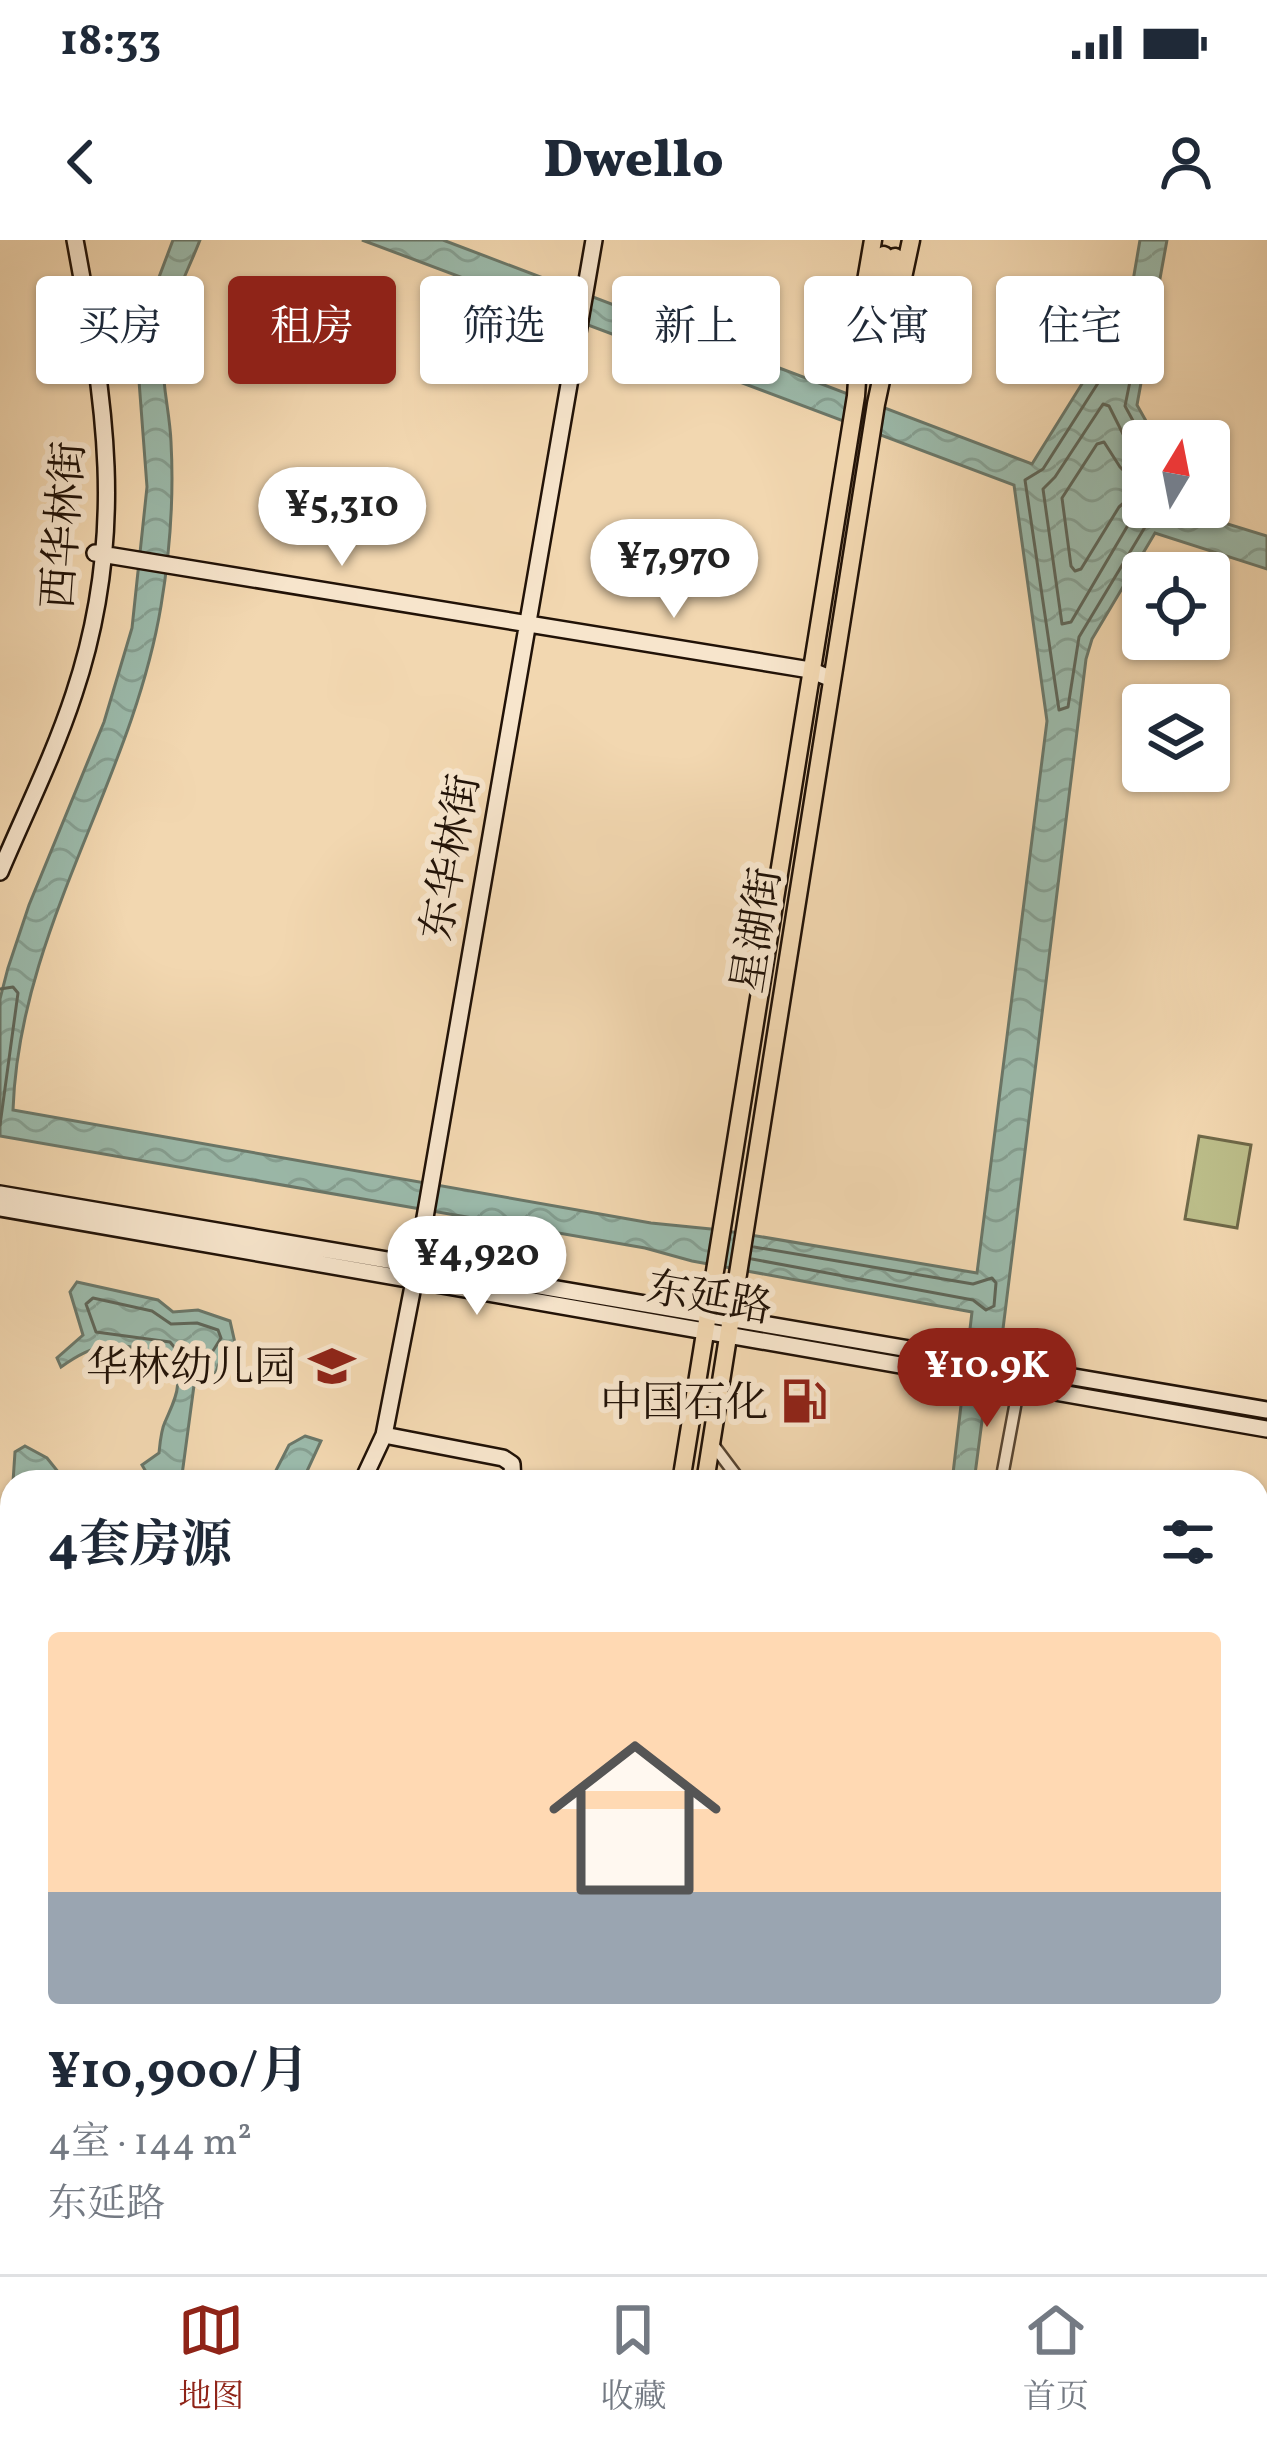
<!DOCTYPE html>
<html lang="zh">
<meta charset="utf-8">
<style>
:root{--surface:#fff;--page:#f6f6f7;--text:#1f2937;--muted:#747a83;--line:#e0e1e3;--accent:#8f2418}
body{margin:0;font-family:Vollkorn,"Noto Serif SC",serif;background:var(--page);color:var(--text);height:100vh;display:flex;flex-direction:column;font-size:45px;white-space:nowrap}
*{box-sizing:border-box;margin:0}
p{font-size:39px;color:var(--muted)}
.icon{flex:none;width:66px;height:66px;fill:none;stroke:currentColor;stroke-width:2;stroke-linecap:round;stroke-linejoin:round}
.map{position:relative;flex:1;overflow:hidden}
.details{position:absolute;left:0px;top:1230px;width:1269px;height:804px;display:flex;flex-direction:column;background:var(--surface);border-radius:36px 36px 0 0;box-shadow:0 3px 9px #0004}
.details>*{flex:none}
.guide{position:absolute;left:36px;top:36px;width:1197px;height:108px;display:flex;gap:24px}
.needle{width:78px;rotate:10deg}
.fabs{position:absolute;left:1122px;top:180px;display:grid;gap:24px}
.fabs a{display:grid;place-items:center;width:108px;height:108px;border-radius:12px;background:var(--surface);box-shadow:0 3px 9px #0004;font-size:60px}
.price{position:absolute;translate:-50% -102px;padding:0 27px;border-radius:42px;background:#fff;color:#222;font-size:39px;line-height:78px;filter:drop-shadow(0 3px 6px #0008)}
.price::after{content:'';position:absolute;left:50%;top:72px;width:36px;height:27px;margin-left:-18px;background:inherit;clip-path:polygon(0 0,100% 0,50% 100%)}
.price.active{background:var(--accent);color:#fff}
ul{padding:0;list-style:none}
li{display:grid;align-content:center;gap:24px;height:636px;padding:0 48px}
li span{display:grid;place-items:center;height:372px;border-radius:12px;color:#555}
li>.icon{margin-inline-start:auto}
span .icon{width:216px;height:216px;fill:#fffc;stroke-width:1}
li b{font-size:51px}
h2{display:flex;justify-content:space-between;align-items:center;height:144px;padding:0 48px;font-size:51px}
.pill{padding:0 42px;border-radius:12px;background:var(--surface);box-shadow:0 3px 9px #0004;font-size:42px;line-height:108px}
.pill.active{background:var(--accent);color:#fff}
.status{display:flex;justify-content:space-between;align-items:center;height:84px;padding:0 60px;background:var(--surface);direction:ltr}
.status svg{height:33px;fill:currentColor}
header{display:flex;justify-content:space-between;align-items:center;height:156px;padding:0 48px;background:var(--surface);font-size:54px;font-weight:800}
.menu{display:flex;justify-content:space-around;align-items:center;height:168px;border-top:3px solid var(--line);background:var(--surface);font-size:33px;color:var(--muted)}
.menu a{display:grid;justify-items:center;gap:6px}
.menu .active{color:var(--accent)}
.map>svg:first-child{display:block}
</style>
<div class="status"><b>18:33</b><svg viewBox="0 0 49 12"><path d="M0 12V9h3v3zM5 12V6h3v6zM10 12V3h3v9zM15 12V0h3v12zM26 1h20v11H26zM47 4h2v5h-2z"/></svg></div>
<header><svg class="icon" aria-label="back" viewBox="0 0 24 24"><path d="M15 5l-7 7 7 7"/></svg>Dwello<svg class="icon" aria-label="person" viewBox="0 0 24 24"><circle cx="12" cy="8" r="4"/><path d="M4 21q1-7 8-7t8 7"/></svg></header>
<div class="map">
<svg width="1267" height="2034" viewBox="0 0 1267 2034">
<defs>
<pattern id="grass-dots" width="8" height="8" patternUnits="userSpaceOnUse" patternTransform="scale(3)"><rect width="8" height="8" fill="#bcbe8a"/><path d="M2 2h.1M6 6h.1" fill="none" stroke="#a1a276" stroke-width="1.8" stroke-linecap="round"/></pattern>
<pattern id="water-waves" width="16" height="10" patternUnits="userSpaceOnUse" patternTransform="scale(3)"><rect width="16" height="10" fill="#9bbaab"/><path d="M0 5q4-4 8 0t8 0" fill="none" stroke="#859f92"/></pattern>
</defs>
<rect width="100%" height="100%" fill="#f2d7b0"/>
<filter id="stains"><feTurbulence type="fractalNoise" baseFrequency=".00167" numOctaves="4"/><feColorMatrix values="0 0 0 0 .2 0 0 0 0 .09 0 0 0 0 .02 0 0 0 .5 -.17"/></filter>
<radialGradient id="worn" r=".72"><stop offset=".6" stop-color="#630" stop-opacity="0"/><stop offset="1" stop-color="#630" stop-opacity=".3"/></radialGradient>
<!-- grass -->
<path fill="url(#grass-dots)" stroke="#6e6848" stroke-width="3" d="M231 2022H411L409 2034H312Z
M418 2022H515L516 2034H416Z"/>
<!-- garden -->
<path fill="#bcbe8a" stroke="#6e6848" stroke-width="3" d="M1199 896 1251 905 1237 988 1185 979Z"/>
<!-- water -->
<path fill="url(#water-waves)" stroke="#6a7769" stroke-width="3" d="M173 0H200C186 36 165 73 163 112 161 141 170 173 171 202 174 257 170 312 161 366 132 541 19 690 13 870L651 983 721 990 977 1033 1047 481 1014 245 362 0H443L1032 224 1128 70 1140 0H1167L1137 165 1155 197 1143 201V267H1185L1197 278 1205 277 1267 296V329L1155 293 1092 399 1086 419 1001 1105H992L974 1242H952L972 1072 692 1021 645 1008 0 896V759L8 728 29 665 104 482 132 388 147 247 137 114 147 69Z
M77 1042 158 1060 173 1072 198 1070 230 1081 235 1103 223 1113 216 1132 195 1138 182 1235 152 1242 142 1225 159 1213C160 1203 161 1190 165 1182 177 1154 185 1143 167 1114 118 1105 104 1096 61 1127L57 1118 83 1095 70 1052Z
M305 1196 321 1201 302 1242H270L289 1205Z
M25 1206 47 1218 59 1233 55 1242H13L15 1212Z
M0 1881 5 1887 12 2022H25L29 2034H0Z"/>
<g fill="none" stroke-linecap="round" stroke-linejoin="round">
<!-- shore -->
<path stroke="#5e6659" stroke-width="3" d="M1144 201 1125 166 1139 97 1132 90 1043 229 1025 240 1059 470 1068 467 1079 397 1145 287 1156 282 1177 286 1178 267
M1104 202 1120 227 1141 248 1119 267 1081 329 1075 331 1071 326 1062 258 1097 204Z
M1143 224 1133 214 1109 166 1103 164 1055 237 1043 249 1062 384 1071 382 1131 280 1153 267
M0 749 13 747 18 753 0 885
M752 1019 973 1060 986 1070 994 1066 996 1043 992 1038 973 1044 754 1007
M93 1058 152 1071 171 1084 197 1083 218 1090 221 1098 206 1122 190 1126 170 1102 96 1092 86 1064Z"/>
<!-- canal -->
<path stroke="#9bbaab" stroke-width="9" d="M1257 1553 1267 1555"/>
<!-- primary-tunnel -->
<path stroke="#d3b997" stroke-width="16" stroke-dasharray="16 8" stroke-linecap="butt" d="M559 2034 561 2022"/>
<!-- highway-tunnel -->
<path stroke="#d3b997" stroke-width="18" stroke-dasharray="18 9" stroke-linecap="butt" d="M0 1948 12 1949
M0 1962 12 1964
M0 1982 12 1983
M0 1995 12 1997
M303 2022 392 2034
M447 2022 541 2034"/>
<!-- street casing -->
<g stroke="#554331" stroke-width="15">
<path id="street" d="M711 1202 741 1242
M1001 1242 1019 1145
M1257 1378 1267 1380
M1257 1817 1267 1818
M1033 2022 1133 2034"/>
</g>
<!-- secondary casing -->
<g stroke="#211207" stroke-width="20">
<path id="secondary" d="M95 313 810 430 832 439
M0 632C25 573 54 515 74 454 128 293 105 161 75 0
M0 954 1267 1170
M0 968 1267 1189
M384 1195 503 1218 512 1224 513 1242
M362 1242 384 1195 414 1041 594 0
M0 1467 12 1465"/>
</g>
<!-- primary casing -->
<g stroke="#211207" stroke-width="21">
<path id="primary" d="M888 71 895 17
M867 108 884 15
M681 1242 856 156 862 64 873 0
M705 1242 876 164 911 0
M576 2022 661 2034
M544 2034 547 2022"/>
</g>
<!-- highway casing -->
<g stroke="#211207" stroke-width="22">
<path id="highway" d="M175 2022 268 2034"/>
</g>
<!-- street -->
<use href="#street" stroke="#f7e5cc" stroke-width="10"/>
<!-- secondary -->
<use href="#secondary" stroke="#f7e5cc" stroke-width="15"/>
<!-- primary -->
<use href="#primary" stroke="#f2d7b0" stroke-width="16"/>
<!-- highway -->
<use href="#highway" stroke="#f2d7b0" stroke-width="18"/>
</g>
<!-- icons -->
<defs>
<g id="school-bare" transform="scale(3.6)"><path d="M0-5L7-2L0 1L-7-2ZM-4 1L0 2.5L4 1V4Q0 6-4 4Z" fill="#8f2418" stroke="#f7e5cc" stroke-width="2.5" paint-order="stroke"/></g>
<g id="fuel-bare" transform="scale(3.6)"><path d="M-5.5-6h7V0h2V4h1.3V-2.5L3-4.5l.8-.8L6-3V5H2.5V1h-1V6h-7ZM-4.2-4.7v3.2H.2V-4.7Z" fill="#8f2418" stroke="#f7e5cc" stroke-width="2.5" paint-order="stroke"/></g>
</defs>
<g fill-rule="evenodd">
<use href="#school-bare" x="332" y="1126"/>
<use href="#fuel-bare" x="804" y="1161"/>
</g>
<g text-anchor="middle" stroke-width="12" stroke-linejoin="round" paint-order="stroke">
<!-- street labels -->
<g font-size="42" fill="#211207" stroke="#f7e5cc">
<text transform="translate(62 285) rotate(-86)" y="15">西华林街</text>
<text transform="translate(449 617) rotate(-80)" y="15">东华林街</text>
<text transform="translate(755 690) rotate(-81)" y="15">星湖街</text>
<text transform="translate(710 1056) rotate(10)" y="15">东延路</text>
</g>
<!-- poi labels -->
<g font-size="42" fill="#211207" stroke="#f7e5cc" text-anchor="end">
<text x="296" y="1141">华林幼儿园</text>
<text x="768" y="1176">中国石化</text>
</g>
</g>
<rect width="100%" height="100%" filter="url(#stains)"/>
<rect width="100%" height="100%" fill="url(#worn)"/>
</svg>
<div class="fabs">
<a><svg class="needle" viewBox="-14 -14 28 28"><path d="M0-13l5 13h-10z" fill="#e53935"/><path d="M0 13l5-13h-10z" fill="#747a83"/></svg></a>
<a><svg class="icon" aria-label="locate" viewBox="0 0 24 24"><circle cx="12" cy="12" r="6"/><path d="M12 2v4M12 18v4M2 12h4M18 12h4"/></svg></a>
<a><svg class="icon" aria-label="layers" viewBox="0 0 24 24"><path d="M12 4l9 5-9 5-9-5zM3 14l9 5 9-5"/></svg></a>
</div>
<b class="price" style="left:342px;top:329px">¥5,310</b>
<b class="price" style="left:674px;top:381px">¥7,970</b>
<b class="price" style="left:477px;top:1078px">¥4,920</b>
<b class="price active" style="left:987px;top:1190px">¥10.9K</b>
<div class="guide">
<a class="pill">买房</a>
<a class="pill active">租房</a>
<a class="pill">筛选</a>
<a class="pill">新上</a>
<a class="pill">公寓</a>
<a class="pill">住宅</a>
</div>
<section class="details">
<h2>4套房源<svg class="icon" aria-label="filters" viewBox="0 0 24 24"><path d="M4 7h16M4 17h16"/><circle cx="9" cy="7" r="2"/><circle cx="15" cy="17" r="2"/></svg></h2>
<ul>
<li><span style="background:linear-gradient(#ffd9b3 70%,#9aa5b1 0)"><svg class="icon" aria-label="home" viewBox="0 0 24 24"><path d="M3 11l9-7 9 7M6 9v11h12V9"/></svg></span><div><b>¥10,900/月</b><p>4室 · 144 m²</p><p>东延路</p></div></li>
</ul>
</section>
</div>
<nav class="menu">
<a class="active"><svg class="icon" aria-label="map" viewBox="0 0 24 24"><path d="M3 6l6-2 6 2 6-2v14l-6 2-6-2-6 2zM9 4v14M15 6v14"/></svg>地图</a>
<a><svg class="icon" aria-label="saved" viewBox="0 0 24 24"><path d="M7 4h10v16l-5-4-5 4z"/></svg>收藏</a>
<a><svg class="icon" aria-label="home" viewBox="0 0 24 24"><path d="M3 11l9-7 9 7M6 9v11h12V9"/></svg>首页</a>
</nav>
